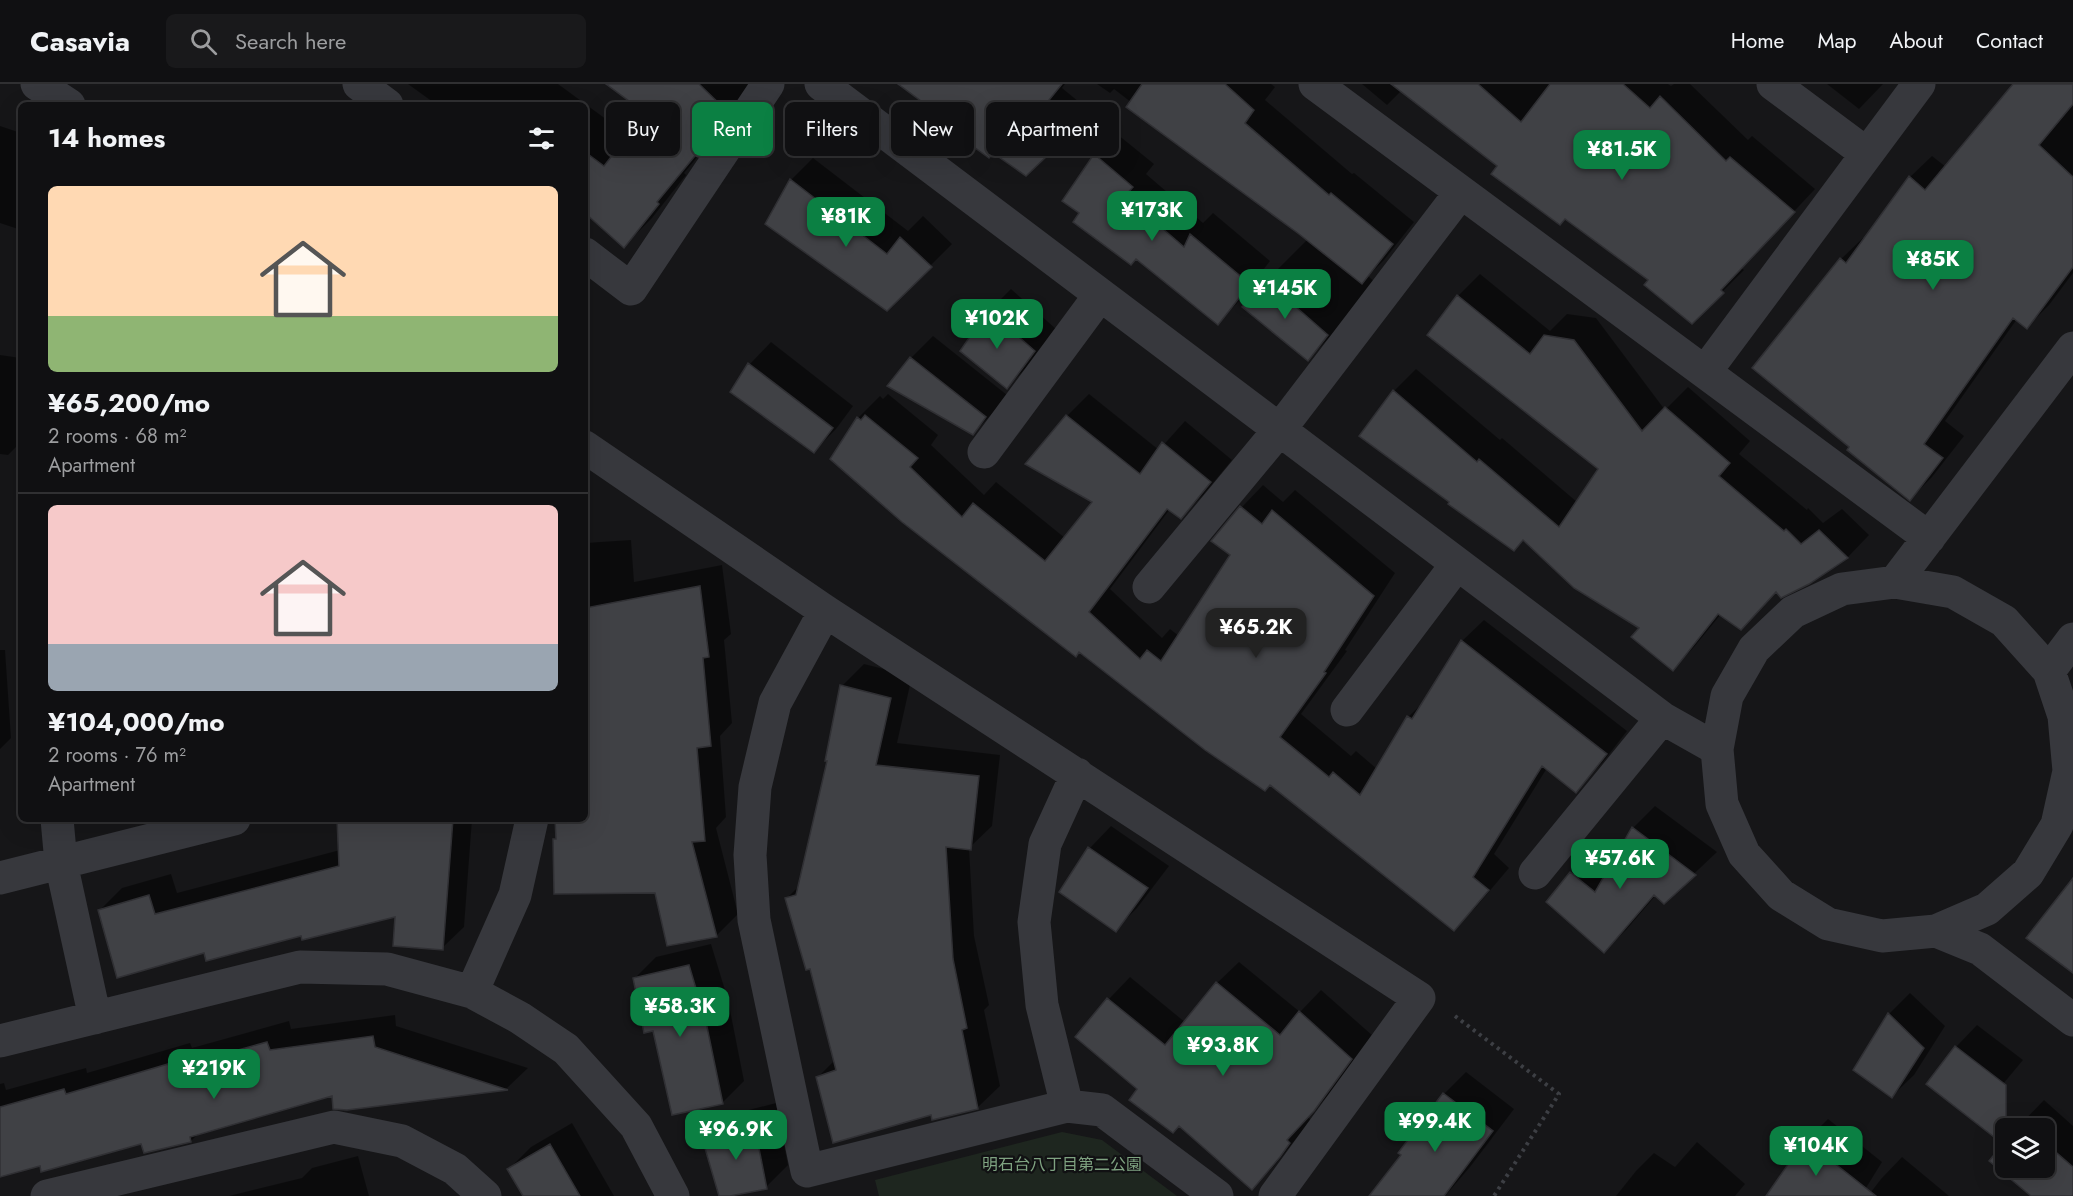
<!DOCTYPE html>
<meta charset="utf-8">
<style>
:root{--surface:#101012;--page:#19191b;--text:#f1f3f6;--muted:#9c9d9f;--line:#303032;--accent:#0b8043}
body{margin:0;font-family:Jost,"Noto Sans JP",sans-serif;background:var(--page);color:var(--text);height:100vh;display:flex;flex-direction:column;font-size:22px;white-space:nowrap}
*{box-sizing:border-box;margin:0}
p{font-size:20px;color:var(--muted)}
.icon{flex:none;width:33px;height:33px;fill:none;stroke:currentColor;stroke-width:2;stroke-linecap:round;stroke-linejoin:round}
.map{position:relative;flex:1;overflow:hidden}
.side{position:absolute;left:18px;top:18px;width:570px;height:720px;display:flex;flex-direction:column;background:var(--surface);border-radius:9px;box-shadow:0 6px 24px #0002,0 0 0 2px var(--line)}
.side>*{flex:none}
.banner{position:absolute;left:606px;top:18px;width:570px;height:54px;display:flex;gap:12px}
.buttons{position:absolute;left:1995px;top:1034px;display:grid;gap:12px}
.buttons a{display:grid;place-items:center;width:60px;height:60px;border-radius:9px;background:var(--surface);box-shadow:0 6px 24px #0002,0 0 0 2px var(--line);font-size:30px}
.price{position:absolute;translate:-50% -51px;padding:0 14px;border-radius:12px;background:var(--accent);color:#fff;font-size:20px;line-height:39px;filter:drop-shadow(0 2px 3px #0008)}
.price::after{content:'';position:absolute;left:50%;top:36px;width:18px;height:14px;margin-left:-9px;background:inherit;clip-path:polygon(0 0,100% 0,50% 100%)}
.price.on{background:#222;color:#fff}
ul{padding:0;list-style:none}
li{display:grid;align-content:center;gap:12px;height:318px;padding:0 30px}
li+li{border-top:2px solid var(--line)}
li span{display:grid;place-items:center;height:186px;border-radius:9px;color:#555}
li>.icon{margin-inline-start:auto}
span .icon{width:108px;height:108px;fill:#fffc;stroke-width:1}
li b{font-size:26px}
h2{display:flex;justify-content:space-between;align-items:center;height:72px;padding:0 30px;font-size:26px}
.tag{padding:0 21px;border-radius:9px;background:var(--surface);box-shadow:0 6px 24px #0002,0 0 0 2px var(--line);font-size:21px;line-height:54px}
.tag.on{background:var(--accent);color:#fff}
header{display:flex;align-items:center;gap:36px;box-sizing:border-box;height:84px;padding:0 30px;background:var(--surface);border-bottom:2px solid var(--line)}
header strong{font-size:28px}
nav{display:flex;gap:33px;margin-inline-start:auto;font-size:21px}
.search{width:420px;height:54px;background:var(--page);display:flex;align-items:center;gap:15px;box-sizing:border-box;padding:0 21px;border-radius:9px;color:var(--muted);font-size:22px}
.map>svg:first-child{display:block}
</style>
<header>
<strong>Casavia</strong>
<div class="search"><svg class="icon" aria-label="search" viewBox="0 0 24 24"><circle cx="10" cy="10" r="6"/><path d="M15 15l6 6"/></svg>Search here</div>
<nav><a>Home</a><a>Map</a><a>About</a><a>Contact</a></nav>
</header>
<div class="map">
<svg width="2073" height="1112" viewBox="0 0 2073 1112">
<rect width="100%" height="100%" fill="#161618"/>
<!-- park -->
<path fill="#1e261f" d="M1062 1048 1102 1056 1177 1112H879L875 1096Z"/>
<!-- shadow -->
<path fill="#0007" d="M408 0H558L629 52 647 29 608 0H753L736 27 684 89 686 91 652 134 624 162 585 127V21H437Z
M901 0H1065L1062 4 1090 27 1069 49 931 23Z
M1097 0H1271L1275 3 1265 16 1352 90 1354 89 1414 138 1384 176 1368 192 1377 200 1358 225 1308 275 1259 204 1308 155 1114 5 1110 9Z
M1362 0H1668L1671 2 1674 0H1690L1748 56 1752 52 1815 105 1741 184 1744 186 1692 238 1650 195 1402 6 1387 21Z
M1827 0H1883L1859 25Z
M2015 0H2073V189L2049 221 2027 243 2017 235 1945 337 1964 352 1932 393 1910 415 1851 362 1841 175 1863 154 1865 155 1910 93 1932 72 1946 83Z
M0 42 21 49V146L0 139Z
M1117 50 1154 80 1146 90 1203 139 1213 129 1270 177 1239 217 1218 239 1081 129 1095 71Z
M813 74 908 147 923 132 952 160 887 225 791 96Z
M1480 190 1550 247 1567 230 1596 234 1665 326 1688 303 1750 357 1739 370 1807 426 1808 424 1823 439 1842 425 1869 451 1848 473 1808 498 1777 507 1721 530 1694 563 1673 585 1642 544 1524 455 1451 418 1361 351 1394 307 1416 285 1500 356 1502 354 1577 418 1600 384 1430 251 1458 212Z
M1011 205 1056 245 1029 281 1007 303 962 267 989 227Z
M933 252 1007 311 995 327 973 349 890 302 911 274Z
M771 258 853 322 836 345 814 367 732 308 750 280Z
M0 271 21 274V358L8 371 0 370Z
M888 310 938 351 931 361 984 411 996 398 1065 454 1095 418 1067 332 1089 310 1159 366 1185 337 1232 376 1203 411 1181 433 1170 425 1110 505 1162 554 1170 545 1179 552 1232 471 1214 457 1242 423 1263 401 1283 418 1295 406 1395 489 1345 566 1347 567 1301 630 1351 672 1356 667 1377 685 1408 633 1427 615 1462 557 1484 536 1627 647 1603 678 1580 701 1547 684 1494 770 1509 784 1476 823 1454 845 1271 700 832 374 858 334 880 312 883 315Z
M631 456 634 498 722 481 731 550 724 556 732 639 720 652 726 733 716 744 738 830 716 852 656 808 555 755 557 753V735H585V459Z
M0 566H5L11 654 0 665Z
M864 580 912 592 897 659 1000 671 992 742 969 764 974 852 989 921 984 926 1000 1002 978 1023 932 1029 817 994 835 976 811 883 787 814 800 801 829 676 842 602Z
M1655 722 1717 768 1664 818 1656 811 1626 846 1604 867 1548 818 1572 789 1593 767 1612 782 1633 744Z
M339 735H472L464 843 442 864 397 831 205 867 100 826 122 804 171 790 177 809 340 766Z
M1111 742 1169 782 1137 824 1115 846 1090 764Z
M711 860 728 916 744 997 722 1019 654 946 634 895 656 873Z
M1239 878 1300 928 1321 906 1373 952 1336 1003 1308 1033 1311 1036 1274 1082 1252 1104 1077 953 1109 915 1130 893 1186 939 1217 899Z
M1910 909 1945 942 1914 991 1892 1012 1889 930Z
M395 931 396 942 528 984 507 1004 347 1025 333 1010 199 1049 191 1057 142 1058 41 1080 0 1091V1000L4 999 6 1006 86 984 87 989 190 959 192 964 289 937 291 945Z
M1977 941 2023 976 1993 1012 1956 963Z
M1466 988 1514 1025 1470 1083 1445 1112H1372L1403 1070 1400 1068 1444 1010Z
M2044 1016 2073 1042V1112H2033L2006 1083H2044V1044H2017Z
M776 1019 788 1081 766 1103 720 1112 704 1054 726 1032Z
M1828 1035 1882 1078 1861 1112H1804L1806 1057Z
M572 1039 614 1112H525L509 1085 531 1063Z
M1697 1058 1745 1100 1735 1112H1616L1636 1087 1654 1069 1675 1083Z
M358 1072 369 1112H229L302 1094 312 1084Z
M1902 1073 1949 1112H1868L1881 1095Z"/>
<!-- building -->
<path fill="#404145" stroke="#303034" stroke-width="1.5" d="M606 0H699L727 27 708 56 657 118 659 120 624 164 585 129V68L604 82 645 29Z
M898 0H1062L1041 26 1070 50 1026 92 993 69 989 74 926 28 929 23Z
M1142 0H1225L1254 26 1245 39 1329 111 1331 109 1393 160 1362 200 1299 150 1126 23Z
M1391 0H1478L1521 38 1550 0H1623L1650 24 1660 12 1726 77 1730 73 1795 128 1721 206 1724 209 1692 240 1644 201 1648 196 1565 135 1560 141 1491 90 1497 82Z
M2013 0H2073V20L2039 61 2073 93V183L2027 245 2013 234 1924 360 1943 374 1910 417 1847 366 1849 363 1752 284 1840 174 1846 179 1909 92 1925 106Z
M1094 70 1133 103 1125 112 1184 163 1190 150 1250 200 1218 241 1136 175 1131 181 1073 138 1079 129 1062 117Z
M790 95 887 170 900 153 932 183 887 227 765 140Z
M1264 195 1328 251 1308 277 1242 223Z
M1457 211 1530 270 1544 251 1574 256 1642 347 1665 323 1730 379 1719 392 1784 447 1786 445 1801 460 1819 446 1848 474 1809 500 1781 514 1776 508 1741 546 1718 530 1673 587 1631 553 1639 544 1574 504 1523 456 1514 467 1448 420 1449 418 1359 352 1393 306 1477 378 1479 375 1559 443 1598 385 1427 251Z
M988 226 1035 267 1007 305 960 267Z
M910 273 986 333 973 351 887 302Z
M748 279 833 344 814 369 730 308Z
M865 331 918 374 910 383 962 433 973 419 1045 477 1092 418 1025 380 1066 331 1140 390 1162 358 1211 398 1181 435 1167 425 1089 528 1140 575 1147 566 1161 577 1230 471 1211 457 1240 422 1262 440 1272 426 1374 512 1324 588 1326 589 1280 653 1329 693 1333 688 1360 711 1407 632 1412 635 1461 556 1607 670 1576 709 1542 682 1473 793 1489 806 1454 847 1270 701 1265 707 1205 666 1079 568 1076 573 902 438 830 375 857 333 861 336Z
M700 502 709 573 703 574 711 662 697 664 705 757 692 758 717 853 667 862 655 809 554 810 553 755H556L555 735H585V524Z
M840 601 891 614 876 681 979 692 971 766 946 763 953 875 967 944 962 946 978 1025 932 1036 931 1031 833 1059 816 993 836 986 810 885 806 886 785 814 796 811 827 677H825Z
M337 735H453L443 866 393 862 395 833 302 856 301 852 206 877 204 869 117 894 98 826 149 811 155 830 339 782Z
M1632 743 1696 791 1664 820 1654 811 1604 869 1546 818 1570 788 1595 808Z
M1088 763 1148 804 1116 848 1059 808Z
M2073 794V889L2026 854Z
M689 881 706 938 723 1020 672 1031 653 947 644 949 633 894Z
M1216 898 1280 951 1299 927 1352 975 1314 1027 1287 1056 1290 1059 1280 1073 1252 1106 1179 1042 1173 1049 1129 1016 1137 1005 1075 953 1107 914 1165 961Z
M1888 929 1924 964 1892 1014 1853 986Z
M373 952 375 963 508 1006 347 1026 333 1025 332 1012 190 1053 191 1058 144 1069 141 1060 41 1088 40 1082 0 1093V1023L64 1005 66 1010 168 980 170 985 267 958 270 966Z
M1955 962 2006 1001V1083H2044V1058L2073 1083V1112H2031L1989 1077 2003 1060 1926 1000Z
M1443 1009 1493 1047 1444 1112H1369L1401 1071 1398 1069Z
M754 1039 767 1105 730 1112H719L702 1054Z
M1805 1056 1876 1112H1766Z
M550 1060 580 1112H523L507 1085Z"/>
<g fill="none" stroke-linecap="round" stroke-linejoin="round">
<!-- path -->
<path stroke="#3d3f44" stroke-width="4" stroke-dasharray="3 4.5" stroke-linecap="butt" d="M1455 932 1559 1010 1494 1112"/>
<!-- minor -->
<path stroke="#37383d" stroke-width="33" d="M37 0 69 21
M359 0 387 21
M821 0 1662 634 1717 665 1722 720 1744 770 1781 811 1828 840 1882 852 1936 847 1980 865 2073 936
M1315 0 1929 454
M1773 0 1867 70
M585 170 631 205 768 0
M1705 288 1919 0
M585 363 825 527 1419 914 1275 1112
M984 368 1100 211
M1895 498 1953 508 2004 537 2049 587 2064 632 2069 687 2057 741 2028 789 1987 825 1936 847
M1149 503 1280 345 1461 108
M825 527 775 619 755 703 750 771 754 836 807 1087 1067 1022 1102 1026 1217 1112
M2049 587 2073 555
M1347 626 1457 480
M1717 665 1727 612 1754 565 1793 528 1842 505 1895 498 2073 264
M57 735 61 779 95 934
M1535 789 1662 634
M0 794 234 735
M472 908 515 811 532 735
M0 957 300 883 387 885 472 908 520 934 566 965 636 1042 673 1112
M1067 1022 1042 921 1034 838 1045 760 1077 690
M47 1112 334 1043 402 1057 455 1085 485 1112"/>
</g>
<g text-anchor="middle" stroke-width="4.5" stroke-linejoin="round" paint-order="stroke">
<!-- park labels -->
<g font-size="16" fill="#7fa381" stroke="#111113">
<text x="1062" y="1086">明石台八丁目第二公園</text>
</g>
</g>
</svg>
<div class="buttons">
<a><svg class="icon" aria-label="layers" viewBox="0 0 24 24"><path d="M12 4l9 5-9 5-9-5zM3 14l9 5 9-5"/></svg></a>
</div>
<b class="price" style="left:1622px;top:97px">¥81.5K</b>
<b class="price" style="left:1152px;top:158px">¥173K</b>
<b class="price" style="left:846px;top:164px">¥81K</b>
<b class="price" style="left:1933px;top:207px">¥85K</b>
<b class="price" style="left:1285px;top:236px">¥145K</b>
<b class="price" style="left:997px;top:266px">¥102K</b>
<b class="price on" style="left:1256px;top:575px">¥65.2K</b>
<b class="price" style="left:1620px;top:806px">¥57.6K</b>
<b class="price" style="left:680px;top:954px">¥58.3K</b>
<b class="price" style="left:1223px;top:993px">¥93.8K</b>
<b class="price" style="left:214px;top:1016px">¥219K</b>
<b class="price" style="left:1435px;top:1069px">¥99.4K</b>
<b class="price" style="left:736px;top:1077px">¥96.9K</b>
<b class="price" style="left:1816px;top:1093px">¥104K</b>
<div class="banner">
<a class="tag">Buy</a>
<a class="tag on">Rent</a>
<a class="tag">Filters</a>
<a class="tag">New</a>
<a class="tag">Apartment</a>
</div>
<section class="side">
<h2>14 homes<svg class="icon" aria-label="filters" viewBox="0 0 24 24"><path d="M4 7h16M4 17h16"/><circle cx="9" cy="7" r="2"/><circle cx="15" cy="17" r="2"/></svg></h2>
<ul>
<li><span style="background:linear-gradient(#ffd9b3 70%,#8fb573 0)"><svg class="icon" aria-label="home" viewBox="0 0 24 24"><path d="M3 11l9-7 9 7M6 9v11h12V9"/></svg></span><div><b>¥65,200/mo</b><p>2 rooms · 68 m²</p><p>Apartment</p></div></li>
<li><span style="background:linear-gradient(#f6c9c9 75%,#9aa5b1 0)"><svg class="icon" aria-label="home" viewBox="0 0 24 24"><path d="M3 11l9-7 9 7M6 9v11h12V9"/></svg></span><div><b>¥104,000/mo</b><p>2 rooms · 76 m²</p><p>Apartment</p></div></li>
</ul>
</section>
</div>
